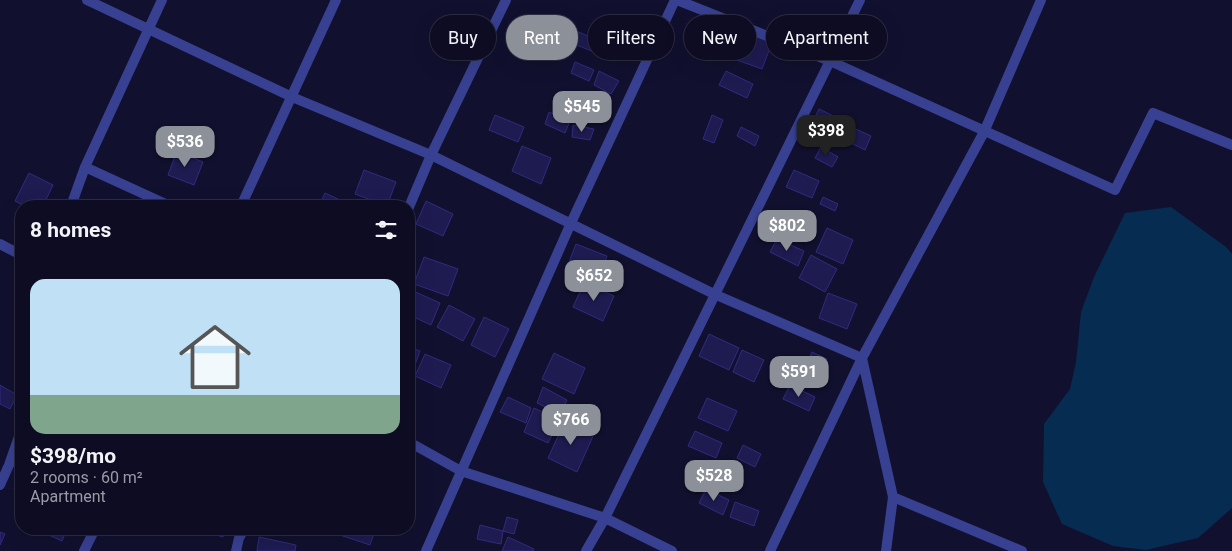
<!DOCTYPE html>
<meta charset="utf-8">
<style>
:root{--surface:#0d0c23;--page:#1b1a30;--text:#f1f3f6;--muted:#9a9ba6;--line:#2d2c41;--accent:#8c9099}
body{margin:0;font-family:Roboto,sans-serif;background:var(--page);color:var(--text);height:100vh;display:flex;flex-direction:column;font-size:19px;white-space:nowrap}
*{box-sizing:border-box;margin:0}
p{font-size:16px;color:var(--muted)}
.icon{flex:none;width:28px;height:28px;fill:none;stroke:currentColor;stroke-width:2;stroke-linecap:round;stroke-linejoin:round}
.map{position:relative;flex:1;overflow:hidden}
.drawer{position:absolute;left:15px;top:200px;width:400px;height:335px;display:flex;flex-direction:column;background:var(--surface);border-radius:20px;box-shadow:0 5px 20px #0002,0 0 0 1px var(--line)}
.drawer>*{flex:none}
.hud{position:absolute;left:430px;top:15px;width:475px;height:45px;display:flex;gap:10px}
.price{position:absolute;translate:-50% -42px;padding:0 11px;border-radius:10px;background:var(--accent);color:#fff;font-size:16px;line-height:32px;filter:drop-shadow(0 1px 2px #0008)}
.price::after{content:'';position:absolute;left:50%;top:30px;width:15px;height:11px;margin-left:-8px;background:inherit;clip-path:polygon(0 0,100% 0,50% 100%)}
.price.active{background:#222;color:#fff}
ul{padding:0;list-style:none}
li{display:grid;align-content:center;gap:10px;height:265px;padding:0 15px}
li+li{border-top:1px solid var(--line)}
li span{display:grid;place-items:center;height:155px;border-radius:15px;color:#555}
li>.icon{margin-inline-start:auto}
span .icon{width:90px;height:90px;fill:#fffc;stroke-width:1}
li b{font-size:21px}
h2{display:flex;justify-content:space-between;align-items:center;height:60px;padding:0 15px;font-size:21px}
.chip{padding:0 18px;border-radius:22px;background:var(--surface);box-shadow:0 5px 20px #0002,0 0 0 1px var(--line);font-size:18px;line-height:45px}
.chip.active{background:var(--accent);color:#fff}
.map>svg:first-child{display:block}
</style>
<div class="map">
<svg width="1232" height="551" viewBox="0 0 1232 551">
<rect width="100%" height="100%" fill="#11102f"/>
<!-- water -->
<path fill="#072c51" d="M1171 207 1226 247 1232 254V508L1198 538 1146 550 1113 546 1062 524 1043 482 1044 424 1070 389 1076 362 1081 312 1094 277 1125 213Z"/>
<!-- building -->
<path fill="#1e1b51" stroke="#312b7f" d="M574 30 604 43 599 54 569 42Z
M744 32 772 43 762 69 734 59Z
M575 62 594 70 589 81 571 73Z
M599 71 619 81 611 94 594 85Z
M726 71 753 84 747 98 719 85Z
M819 109 844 121 838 135 812 123Z
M549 112 570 121 565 133 545 124Z
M495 115 524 127 518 142 489 130Z
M712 115 723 120 714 143 703 139Z
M573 125 594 129 590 140 572 137Z
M847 125 871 136 865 150 841 138Z
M741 127 759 136 755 146 737 136Z
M522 146 551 158 541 184 512 171Z
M821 147 838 157 832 167 815 158Z
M177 151 203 162 194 185 168 175Z
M364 170 396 182 387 206 355 194Z
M794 170 819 181 812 198 786 187Z
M29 173 53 185 43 206H25L15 201Z
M325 193 353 206H319Z
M823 197 838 204 835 211 820 204Z
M426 201 453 214 443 236 416 224Z
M827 228 853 240 843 264 816 252Z
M777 239 804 251 798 266 770 252Z
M576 244 607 256 598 280 567 267Z
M811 255 837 269 825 292 799 278Z
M424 257 458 269 448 296 414 284Z
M584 283 614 296 603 321 573 307Z
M411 290 440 303 431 325 409 315V296Z
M828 293 857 304 847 329 819 318Z
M449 305 475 319 463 341 437 327Z
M484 317 509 329 495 357 471 345Z
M709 334 739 348 729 370 699 356Z
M409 347 420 351 415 365 409 362Z
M742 350 764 360 754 382 733 372Z
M812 352 827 359 820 374 805 367Z
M554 353 585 368 574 394 542 379Z
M425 354 451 365 441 388 415 376Z
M0 385 17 395 10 409 0 404Z
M790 385 815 397 809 411 783 399Z
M543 387 567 400 560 414 537 403Z
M508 397 531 408 526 423 500 412Z
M707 398 737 411 728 431 698 418Z
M534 408 559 420 548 443 524 432Z
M573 408 596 411 591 424 572 419Z
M565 421 594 434 577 472 548 458Z
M695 431 722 443 716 458 688 446Z
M743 445 761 454 755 467 737 458Z
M21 467V492L14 489Z
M706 489 729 500 723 515 699 503Z
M735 502 759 511 754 526 730 517Z
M507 517 518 520 514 534 503 531Z
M480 525 503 531 501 544 477 539Z
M52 529H67L62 541 49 535Z
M208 529H225L223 537 207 532Z
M342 529H369L375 531 370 545 340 535Z
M0 532 5 534 0 545Z
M259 537 296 545 295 551H257Z
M508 537 534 549 533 551H502Z"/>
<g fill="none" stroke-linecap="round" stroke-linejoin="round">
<!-- street -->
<path stroke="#384191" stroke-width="10" d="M87 0 292 97 431 155 714 294 862 358 893 497 886 551
M677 0 830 61 1115 190 1153 113 1232 145
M85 167 170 206
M71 206 85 167 162 0
M241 206 336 0
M409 207 431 155 506 0
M0 244 21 255
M409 442 461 471 605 518 672 551
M0 485 9 465 21 431
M893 497 1022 551
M84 551 95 529
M236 551 239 538 244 529
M426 551 571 223 675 0
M586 551 605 518 860 0
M770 551 862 358 984 132 1041 0"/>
</g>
</svg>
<b class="price" style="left:582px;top:133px">$545</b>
<b class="price active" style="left:826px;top:157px">$398</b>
<b class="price" style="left:185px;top:168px">$536</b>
<b class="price" style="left:787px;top:252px">$802</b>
<b class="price" style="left:594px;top:302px">$652</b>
<b class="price" style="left:799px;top:398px">$591</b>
<b class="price" style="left:571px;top:446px">$766</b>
<b class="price" style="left:714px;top:502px">$528</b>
<div class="hud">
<a class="chip">Buy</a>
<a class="chip active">Rent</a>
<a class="chip">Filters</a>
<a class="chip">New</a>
<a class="chip">Apartment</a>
</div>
<section class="drawer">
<h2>8 homes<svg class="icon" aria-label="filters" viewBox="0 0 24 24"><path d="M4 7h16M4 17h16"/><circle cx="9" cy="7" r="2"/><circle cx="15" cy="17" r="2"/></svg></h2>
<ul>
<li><span style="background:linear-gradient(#bfe0f5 75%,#7fa58c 0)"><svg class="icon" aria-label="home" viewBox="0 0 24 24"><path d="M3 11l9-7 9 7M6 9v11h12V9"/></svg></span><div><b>$398/mo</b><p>2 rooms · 60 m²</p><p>Apartment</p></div></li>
</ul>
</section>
</div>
